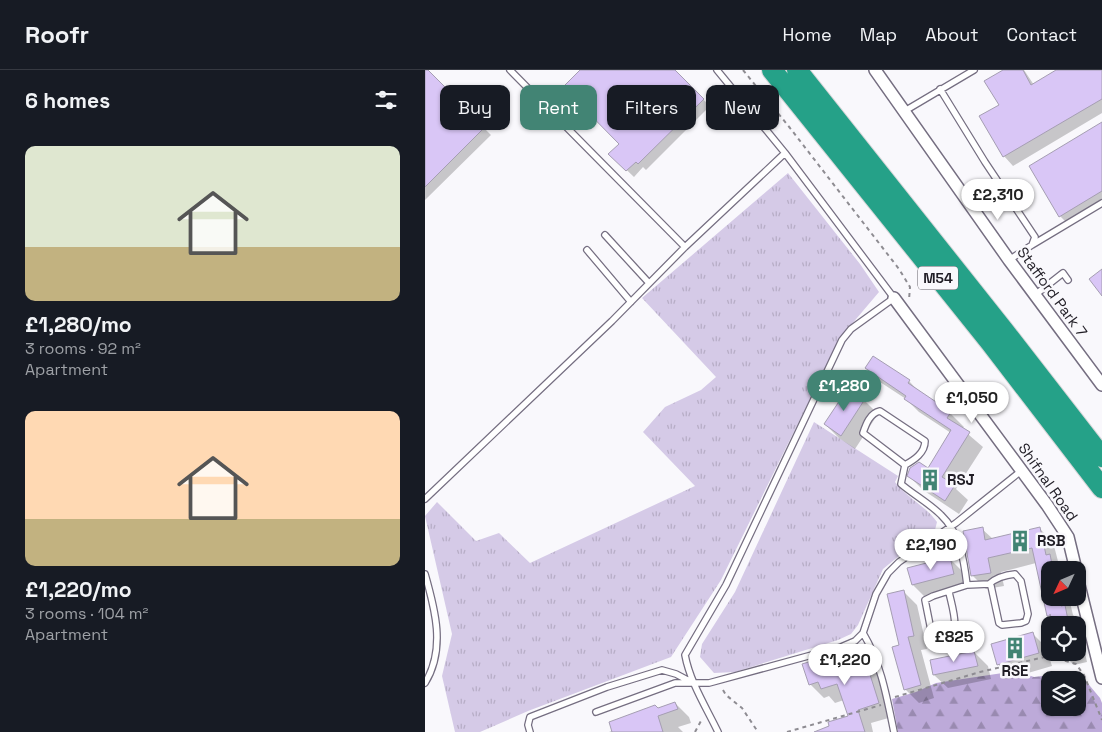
<!DOCTYPE html>
<meta charset="utf-8">
<style>
:root{--surface:#171b24;--page:#20242c;--text:#f1f3f6;--muted:#9ea1a6;--line:#363941;--accent:#428474}
body{margin:0;font-family:"Space Grotesk",sans-serif;background:var(--page);color:var(--text);height:100vh;display:flex;flex-direction:column;font-size:19px;white-space:nowrap}
*{box-sizing:border-box;margin:0}
p{font-size:16px;color:var(--muted)}
.icon{flex:none;width:28px;height:28px;fill:none;stroke:currentColor;stroke-width:2;stroke-linecap:round;stroke-linejoin:round}
.map{position:relative;flex:1;overflow:hidden}
.panel{display:flex;flex-direction:column;background:var(--surface);width:425px}
.panel>*{flex:none}
.guide{position:absolute;left:15px;top:15px;width:475px;height:45px;display:flex;gap:10px}
.needle{width:32px;rotate:226deg}
.tools{position:absolute;left:616px;top:491px;display:grid;gap:10px}
.tools a{display:grid;place-items:center;width:45px;height:45px;border-radius:10px;background:var(--surface);box-shadow:0 1px 4px #0004;font-size:25px}
.price{position:absolute;translate:-50% -42px;padding:0 11px;border-radius:18px;background:#fff;color:#222;font-size:16px;line-height:32px;filter:drop-shadow(0 1px 2px #0008)}
.price::after{content:'';position:absolute;left:50%;top:30px;width:15px;height:11px;margin-left:-8px;background:inherit;clip-path:polygon(0 0,100% 0,50% 100%)}
.price.active{background:var(--accent);color:#fff}
ul{padding:0;list-style:none}
li{display:grid;align-content:center;gap:10px;height:265px;padding:0 25px}
li span{display:grid;place-items:center;height:155px;border-radius:10px;color:#555}
li>.icon{margin-inline-start:auto}
span .icon{width:90px;height:90px;fill:#fffc;stroke-width:1}
li b{font-size:21px}
h2{display:flex;justify-content:space-between;align-items:center;height:60px;padding:0 25px;font-size:21px}
.chip{padding:0 18px;border-radius:10px;background:var(--surface);box-shadow:0 1px 4px #0004;font-size:18px;line-height:45px}
.chip.active{background:var(--accent);color:#fff}
header{display:flex;align-items:center;gap:30px;box-sizing:border-box;height:70px;padding:0 25px;background:var(--surface);border-bottom:1px solid var(--line)}
header strong{font-size:24px}
nav{display:flex;gap:28px;margin-inline-start:auto;font-size:18px}
main{display:flex;flex:1;min-height:0}
.map>svg:first-child{display:block}
</style>
<header>
<strong>Roofr</strong>
<nav><a>Home</a><a>Map</a><a>About</a><a>Contact</a></nav>
</header>
<main>
<section class="panel">
<h2>6 homes<svg class="icon" aria-label="filters" viewBox="0 0 24 24"><path d="M4 7h16M4 17h16"/><circle cx="9" cy="7" r="2"/><circle cx="15" cy="17" r="2"/></svg></h2>
<ul>
<li><span style="background:linear-gradient(#dfe7d0 65%,#c2b280 0)"><svg class="icon" aria-label="home" viewBox="0 0 24 24"><path d="M3 11l9-7 9 7M6 9v11h12V9"/></svg></span><div><b>£1,280/mo</b><p>3 rooms · 92 m²</p><p>Apartment</p></div></li>
<li><span style="background:linear-gradient(#ffd9b3 70%,#c2b280 0)"><svg class="icon" aria-label="home" viewBox="0 0 24 24"><path d="M3 11l9-7 9 7M6 9v11h12V9"/></svg></span><div><b>£1,220/mo</b><p>3 rooms · 104 m²</p><p>Apartment</p></div></li>
</ul>
</section>
<div class="map">
<svg width="677" height="662" viewBox="0 0 677 662">
<defs>
<pattern id="forest-firs" width="22" height="20" patternUnits="userSpaceOnUse" patternTransform="scale(1.25)"><rect width="22" height="20" fill="#bdaad9"/><path d="M5 1l3.5 6h-7zM16 11l3.5 6h-7z" fill="#998ab0"/></pattern>
<pattern id="park-tufts" width="24" height="20" patternUnits="userSpaceOnUse" patternTransform="scale(1.25)"><rect width="24" height="20" fill="#d5cae7"/><path d="M3 7l-1-3M5 7V3M7 7l1-3M15 17l-1-3M17 17v-4M19 17l1-3" fill="none" stroke="#b7adc6"/></pattern>
</defs>
<rect width="100%" height="100%" fill="#f9f8fc"/>
<!-- forest -->
<path fill="url(#forest-firs)" fill-rule="evenodd" d="M591 601 609 607 634 604 660 610 675 628 677 633V662H473L467 629 491 622 511 613ZM625 610H652V638H625Z"/>
<!-- park -->
<path fill="url(#park-tufts)" d="M363 103 435 194 454 222 415 268 296 510 246 587 103 641 55 662H30L17 606 27 564 0 446 12 432 51 471 74 463 105 493 270 416 218 362 240 337 276 320 291 307 217 228Z
M389 352 473 406 470 412C482 428 501 436 512 452L510 460 485 477 458 499 433 555 426 564 413 570 310 602 289 603 275 587 277 574 310 522Z"/>
<!-- shadow -->
<path fill="#0003" d="M0 0 39 38 56 22 73 39 56 55 66 65 0 130Z
M157 0H248L285 36 221 100 218 97 209 107 185 84 195 74Z
M580 0H599L609 15 633 0H677V43L588 96 579 86 556 47 575 35Z
M677 54V132L642 153 635 146Z
M441 298 484 311 497 325 525 343 539 357 537 359 558 377 531 419 543 430 534 444 498 420 484 406 503 399 526 363 494 342 481 329 455 312Z
M439 330 453 344 430 379 414 368 400 354Z
M614 458 628 472 634 495 638 500H625V528H644L648 545 653 550 662 592 649 595 636 582H652V555H629L611 493 576 502 579 516 561 519 548 506 557 459 568 469Z
M524 488 538 502 542 518 502 529 488 515 484 499Z
M478 521 492 535 502 579 496 580 509 628 494 633 480 619 475 576Z
M607 563 621 577 627 596 586 608 573 594Z
M435 577 449 591 467 647 446 653 448 662H391L424 647 419 630 410 633 404 626 399 628 385 614Z
M549 582 563 596 566 609 523 618 509 605Z
M250 633 264 647 266 653 253 657 258 662H184Z"/>
<!-- building -->
<path fill="#d9c6f6" stroke="#a59eb2" d="M0 0H3L39 36 56 20 67 32 51 48 60 57 0 117Z
M155 0H250L279 29 213 94 211 92 201 101 183 84 194 74 138 17Z
M578 0H598L606 15 631 0H677V29L578 87 554 46 574 35 559 11Z
M677 52V121L634 147 604 96Z
M677 199V226L664 209Z
M448 286 485 310 483 313 526 342 522 348 545 362 517 407 530 415 520 431 482 406 485 398 494 392 503 398 526 360 479 329 481 326 440 298Z
M423 318 440 329 416 366 399 354Z
M558 457 560 470 615 457 621 485 625 484 628 500H625V528H634L636 536 640 535 644 555H628L625 544V546H622L607 478 563 488 566 503 546 506 538 461Z
M525 487 529 504 487 515 482 498Z
M479 520 489 566 483 567 496 615 479 620 467 577 474 575 462 524Z
M608 562 614 583 572 595 566 574Z
M436 576 454 633 433 640 440 662H389L404 656 403 652 423 646 412 614 396 619 393 612 384 615 377 594Z
M549 581 553 596 508 605 505 590Z
M250 632 253 639 233 646 238 662H187L184 652 230 635 233 638Z"/>
<g fill="none" stroke-linecap="round" stroke-linejoin="round">
<!-- lane casing -->
<g stroke="#756e81" stroke-width="8">
<path id="lane" d="M85 0 260 177 360 83
M292 0 360 83 469 228 426 259 417 270 301 515 260 585C265 612 281 637 293 662
M515 19 560 92 610 167 607 175 584 190
M478 42 549 0
M180 165 224 213
M607 175 677 133
M162 180 206 232
M610 225 638 203 643 210
M480 395C489 390 500 383 500 371L455 341C445 343 441 354 438 363L480 395 476 414C489 425 504 433 516 445 535 463 539 490 542 515L564 514 566 516 574 553 577 555 596 553 601 551 603 544 596 511 590 504C580 505 571 508 564 514
M0 429 187 251 260 177
M0 504C10 539 21 579 0 613
M524 522C527 538 540 571 513 570L507 565 500 530 508 526 542 515
M438 563C456 593 462 628 469 662
M171 642 250 613H284L416 577 430 571 438 563 451 524 463 503 474 492 531 453 596 401
M105 662 103 655 105 647 182 617 237 600 251 604 268 613"/>
</g>
<!-- street casing -->
<g stroke="#756e81" stroke-width="14">
<path id="street" d="M450 0 584 190 677 315
M469 228 622 435 643 467 651 500
M652 507 677 608"/>
</g>
<!-- highway casing -->
<g stroke="#d7d6d8" stroke-width="22">
<path id="highway" d="M347 0 565 272 677 418
M372 0 580 262 677 387"/>
</g>
<!-- path -->
<path stroke="#8e8c92" stroke-width="2" stroke-dasharray="4 4" stroke-linecap="butt" d="M318 0 365 58 474 199 485 217 484 230
M298 620 301 625 317 638 333 662
M470 627 555 602 624 586 651 594 659 605 677 650
M270 662 277 649
M362 662 456 635"/>
<!-- lane -->
<use href="#lane" stroke="#fff" stroke-width="5.5"/>
<!-- street -->
<use href="#street" stroke="#fff" stroke-width="11"/>
<!-- highway -->
<use href="#highway" stroke="#25a188" stroke-width="20"/>
</g>
<!-- icons -->
<defs>
<g id="building-bare" transform="scale(1.725)"><path d="M-4-6H4V6H1V3H-1V6H-4ZM-2.5-4.3h1.7v1.8h-1.7ZM.8-4.3h1.7v1.8H.8ZM-2.5-1h1.7V.8h-1.7ZM.8-1h1.7V.8H.8Z" fill="#428474" stroke="#f9f8fc" stroke-width="2.5" paint-order="stroke"/></g>
</defs>
<g fill-rule="evenodd">
<use href="#building-bare" x="505" y="410"/>
<use href="#building-bare" x="595" y="471"/>
<use href="#building-bare" x="590" y="578"/>
</g>
<g text-anchor="middle" stroke-width="5" stroke-linejoin="round" paint-order="stroke">
<!-- shield labels -->
<rect fill="#f9f8fc" stroke="#615f66" stroke-width="1" x="493" y="196.5" width="40" height="23" rx="4"/>
<g font-size="14" font-weight="bold" fill="#201d25">
<text x="513" y="213">M54</text>
</g>
<!-- street labels -->
<g font-size="15" fill="#201d25" stroke="#f9f8fc">
<text transform="translate(627 222) rotate(54)" y="5">Stafford Park 7</text>
<text transform="translate(623 412) rotate(55)" y="5">Shifnal Road</text>
</g>
<!-- poi labels -->
<g font-size="15" font-weight="bold" fill="#201d25" stroke="#f9f8fc" text-anchor="start">
<text x="522" y="415">RSJ</text>
<text x="612" y="476">RSB</text>
<text x="590" y="606" text-anchor="middle">RSE</text>
</g>
</g>
</svg>
<div class="tools">
<a><svg class="needle" viewBox="-14 -14 28 28"><path d="M0-13l5 13h-10z" fill="#e53935"/><path d="M0 13l5-13h-10z" fill="#9ea1a6"/></svg></a>
<a><svg class="icon" aria-label="locate" viewBox="0 0 24 24"><circle cx="12" cy="12" r="6"/><path d="M12 2v4M12 18v4M2 12h4M18 12h4"/></svg></a>
<a><svg class="icon" aria-label="layers" viewBox="0 0 24 24"><path d="M12 4l9 5-9 5-9-5zM3 14l9 5 9-5"/></svg></a>
</div>
<b class="price" style="left:573px;top:151px">£2,310</b>
<b class="price active" style="left:419px;top:342px">£1,280</b>
<b class="price" style="left:547px;top:354px">£1,050</b>
<b class="price" style="left:506px;top:501px">£2,190</b>
<b class="price" style="left:529px;top:593px">£825</b>
<b class="price" style="left:420px;top:616px">£1,220</b>
<div class="guide">
<a class="chip">Buy</a>
<a class="chip active">Rent</a>
<a class="chip">Filters</a>
<a class="chip">New</a>
</div>
</div>
</main>
